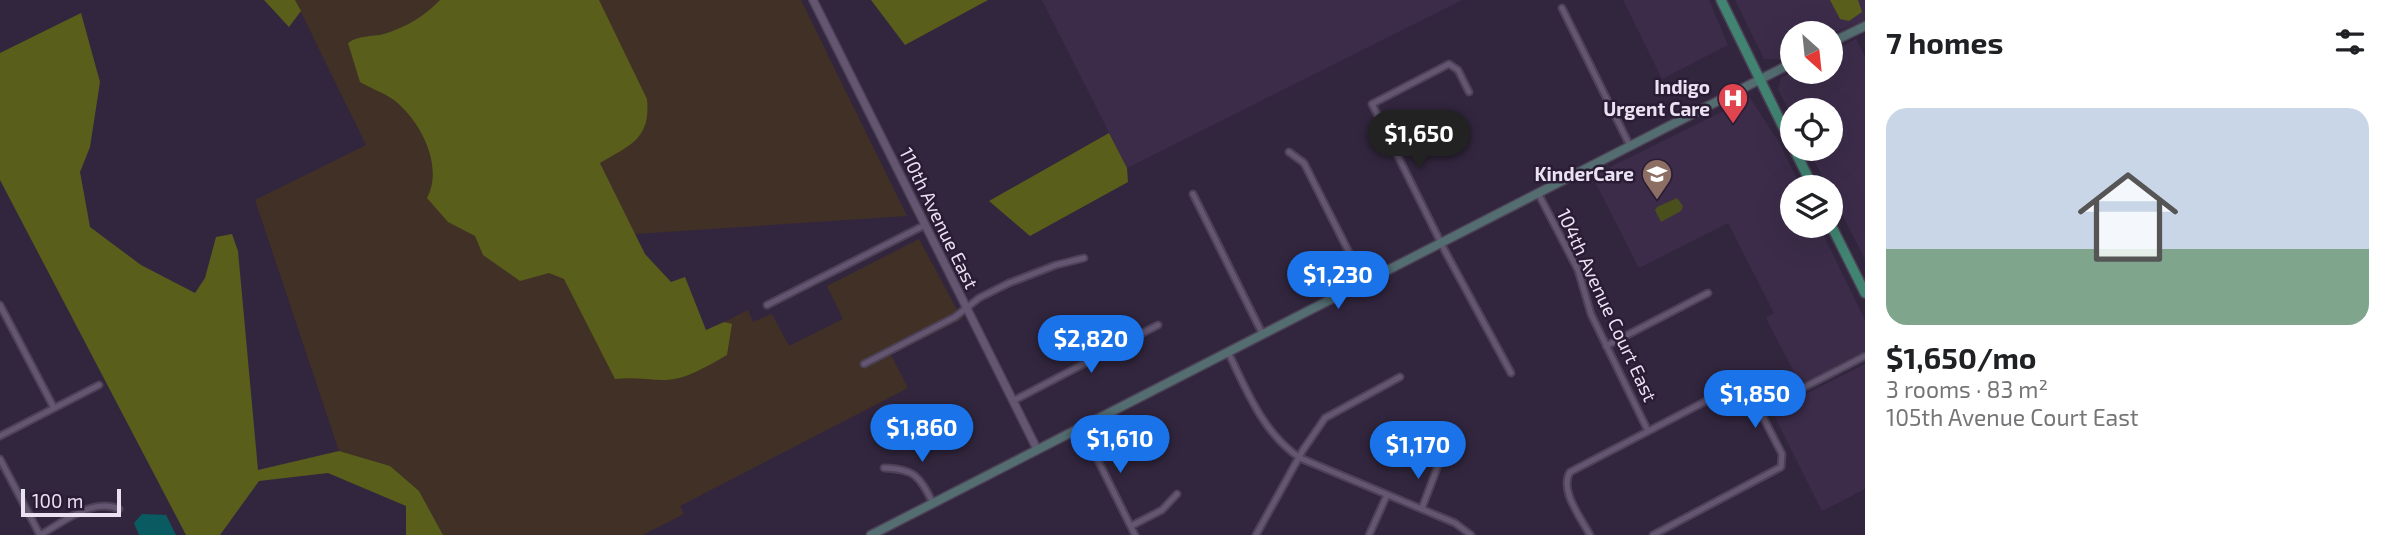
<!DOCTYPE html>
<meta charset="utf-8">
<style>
:root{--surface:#fff;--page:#f2f2f2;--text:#202124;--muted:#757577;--line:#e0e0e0;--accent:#1a73e8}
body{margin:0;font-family:"Exo 2",sans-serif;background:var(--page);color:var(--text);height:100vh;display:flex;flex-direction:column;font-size:26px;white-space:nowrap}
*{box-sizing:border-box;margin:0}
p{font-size:23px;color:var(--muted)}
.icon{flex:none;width:38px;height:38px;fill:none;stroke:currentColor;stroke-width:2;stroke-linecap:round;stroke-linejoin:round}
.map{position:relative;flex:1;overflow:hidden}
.sheet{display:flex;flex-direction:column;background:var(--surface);width:525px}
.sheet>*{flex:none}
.needle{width:46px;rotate:153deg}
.fabs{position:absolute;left:1780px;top:21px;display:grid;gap:14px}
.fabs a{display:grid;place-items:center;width:63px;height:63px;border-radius:50%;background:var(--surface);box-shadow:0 7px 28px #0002;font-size:35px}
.scale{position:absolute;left:21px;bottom:18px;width:100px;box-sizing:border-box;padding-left:7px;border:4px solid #eae2f2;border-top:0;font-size:19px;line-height:24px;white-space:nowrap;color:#eae2f2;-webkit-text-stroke:5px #291c34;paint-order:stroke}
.price{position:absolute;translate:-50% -60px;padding:0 16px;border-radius:24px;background:var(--accent);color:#fff;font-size:23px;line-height:46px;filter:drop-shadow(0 2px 4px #0008)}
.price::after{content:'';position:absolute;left:50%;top:42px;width:21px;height:16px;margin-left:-10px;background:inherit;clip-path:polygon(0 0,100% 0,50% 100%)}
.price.selected{background:#222;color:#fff}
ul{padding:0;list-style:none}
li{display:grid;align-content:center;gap:14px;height:371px;padding:0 21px}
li+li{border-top:2px solid var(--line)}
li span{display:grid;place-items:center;height:217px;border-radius:21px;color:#555}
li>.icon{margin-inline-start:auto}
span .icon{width:126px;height:126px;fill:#fffc;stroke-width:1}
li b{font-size:30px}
h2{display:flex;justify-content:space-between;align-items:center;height:84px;padding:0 21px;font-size:30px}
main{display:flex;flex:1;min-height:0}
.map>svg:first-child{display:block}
</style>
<main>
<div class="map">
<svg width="1865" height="535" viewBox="0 0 1865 535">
<rect width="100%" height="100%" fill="#32263e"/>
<!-- built -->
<path fill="#3c2c4a" d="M1042 0H1462L1127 168Z
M1623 0H1709L1728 45 1662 79Z
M1735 0H1865V20L1831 34 1792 33V52L1780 59H1764Z
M1856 39 1865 57V259L1808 149H1830V110H1792V117L1778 89 1781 78 1792 72H1830L1831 52Z
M1750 98 1779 142 1801 187H1792V226H1819L1865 320V351L1800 384 1766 318 1774 313 1728 223 1639 268 1592 176Z
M1865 364V489L1822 511 1772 411Z"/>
<!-- industrial -->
<path fill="#413026" d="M295 0H801L907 216 635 234 522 3 397 64 689 340 748 310 753 322 772 314 789 346 843 319 827 286 919 239 962 319 891 355 908 388 680 506 684 514 643 535H443L419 491 339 451 255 200 366 145Z"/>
<!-- green -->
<path fill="#4b4f1c" d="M1677 198 1683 206 1681 211 1661 222 1655 210 1657 207Z"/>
<!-- forest -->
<path fill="#595e1b" d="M264 0H295L301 11 289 27Z
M440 0H599L647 99C651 139 630 145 600 163L645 254 671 282 685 277 706 330 724 322 732 324 727 355C709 365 686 380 665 380 647 380 633 377 615 379L564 279 549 273 520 281 483 255 475 236 448 222 427 198C444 167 421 121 394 100 384 93 370 88 360 82L348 43C358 35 372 37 384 34 406 27 425 16 440 0Z
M871 0H988L905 45Z
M1830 0H1858L1862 12 1849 21 1840 19Z
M81 13 100 82 90 147 80 172 90 227 141 265 195 293 205 278 216 237 232 234 238 251 258 470 339 451 390 466 419 491 443 535H406V506L328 473 259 481 220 535H186L0 180V53Z
M1109 133 1127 168 1128 182 1030 236 989 201Z"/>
<!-- water -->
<path fill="#095b61" d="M142 514 166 515 176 535H139L134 523Z"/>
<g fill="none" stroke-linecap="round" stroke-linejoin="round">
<!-- minor casing -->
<g stroke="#4c4156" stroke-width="9">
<path id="minor" d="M1562 8 1630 146
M1469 92 1458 70 1449 64 1372 104 1445 251 1511 373
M1289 152 1304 163 1364 282
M1538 193 1578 270 1591 314 1648 431
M1193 194 1262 333
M0 305 54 408
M767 305 925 225
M1606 346 1708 293
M1228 352C1247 391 1263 433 1300 458L1455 523 1471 535
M864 364 955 317 979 298 1009 283 1056 265 1084 258
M1013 401 1158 325
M1760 410 1865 356
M1081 426 1135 535
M0 436 99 385
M0 459 40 535
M884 468C915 469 919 476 933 503
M1422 508 1439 463
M1131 526 1162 510 1177 494
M40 535C62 523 93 497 119 509
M1256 535 1303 450 1325 418 1400 377
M1369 535 1387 495
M1590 535C1581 518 1559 490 1570 472L1731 388 1741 387 1749 390 1782 454 1781 467 1653 535"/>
</g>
<!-- tertiary casing -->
<g stroke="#4c4156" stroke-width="10">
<path id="tertiary" d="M813 0 1037 449"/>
</g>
<!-- secondary casing -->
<g stroke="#4c4156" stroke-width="11">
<path id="secondary" d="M1830 43 1865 26
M871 535 1792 63"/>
</g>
<!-- primary casing -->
<g stroke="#4c4156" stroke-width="12">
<path id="primary" d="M1721 0 1792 145
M1794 149 1813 187
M1830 223 1865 293"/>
</g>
<!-- minor -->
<use href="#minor" stroke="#645671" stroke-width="5"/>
<!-- tertiary -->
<use href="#tertiary" stroke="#645671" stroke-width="7"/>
<!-- secondary -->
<use href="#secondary" stroke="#536d71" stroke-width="8"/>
<!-- primary -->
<use href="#primary" stroke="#418472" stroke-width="9"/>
</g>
<!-- icons -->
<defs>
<g id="hospital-pin" transform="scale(1.575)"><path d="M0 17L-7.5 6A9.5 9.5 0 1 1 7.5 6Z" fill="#e0444e" stroke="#291c34"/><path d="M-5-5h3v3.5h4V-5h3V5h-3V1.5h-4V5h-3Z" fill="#fff"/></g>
<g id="school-pin" transform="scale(1.575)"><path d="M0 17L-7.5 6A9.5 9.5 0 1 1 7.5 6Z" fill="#8d6e63" stroke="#291c34"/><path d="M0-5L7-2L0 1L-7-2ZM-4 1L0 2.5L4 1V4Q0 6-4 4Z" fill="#fff"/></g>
</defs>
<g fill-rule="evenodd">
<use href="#hospital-pin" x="1733" y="98"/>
<use href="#school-pin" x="1657" y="174"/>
</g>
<g text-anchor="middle" stroke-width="5" stroke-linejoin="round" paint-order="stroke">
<!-- poi labels -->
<g font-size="19" font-weight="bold" fill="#eae2f2" stroke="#291c34" text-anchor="end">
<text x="1710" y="94">Indigo<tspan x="1710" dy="22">Urgent Care</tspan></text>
<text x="1634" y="181">KinderCare</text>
</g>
<!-- street labels -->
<g font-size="19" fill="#eae2f2" stroke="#291c34">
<text transform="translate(939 218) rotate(64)" y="7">110th Avenue East</text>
<text transform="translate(1607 305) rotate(65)" y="7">104th Avenue Court East</text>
</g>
</g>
</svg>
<div class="fabs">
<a><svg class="needle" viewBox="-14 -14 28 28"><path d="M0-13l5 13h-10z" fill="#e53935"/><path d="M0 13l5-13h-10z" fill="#757577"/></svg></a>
<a><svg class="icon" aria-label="locate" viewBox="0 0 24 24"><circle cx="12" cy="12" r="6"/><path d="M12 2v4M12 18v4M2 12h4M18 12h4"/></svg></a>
<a><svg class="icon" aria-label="layers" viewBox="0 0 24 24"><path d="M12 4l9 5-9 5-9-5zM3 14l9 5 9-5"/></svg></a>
</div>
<div class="scale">100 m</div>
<b class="price selected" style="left:1419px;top:170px">$1,650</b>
<b class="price" style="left:1338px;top:311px">$1,230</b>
<b class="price" style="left:1091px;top:375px">$2,820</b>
<b class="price" style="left:1755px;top:430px">$1,850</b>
<b class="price" style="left:922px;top:464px">$1,860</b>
<b class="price" style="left:1120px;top:475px">$1,610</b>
<b class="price" style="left:1418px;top:481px">$1,170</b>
</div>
<section class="sheet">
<h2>7 homes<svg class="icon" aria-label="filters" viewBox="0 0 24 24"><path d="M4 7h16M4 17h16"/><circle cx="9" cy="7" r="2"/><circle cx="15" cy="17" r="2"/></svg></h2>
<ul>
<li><span style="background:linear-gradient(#c9d6e8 65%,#7fa58c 0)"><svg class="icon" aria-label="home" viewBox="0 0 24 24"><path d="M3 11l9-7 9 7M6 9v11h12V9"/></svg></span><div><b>$1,650/mo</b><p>3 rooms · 83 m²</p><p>105th Avenue Court East</p></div></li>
</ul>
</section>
</main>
